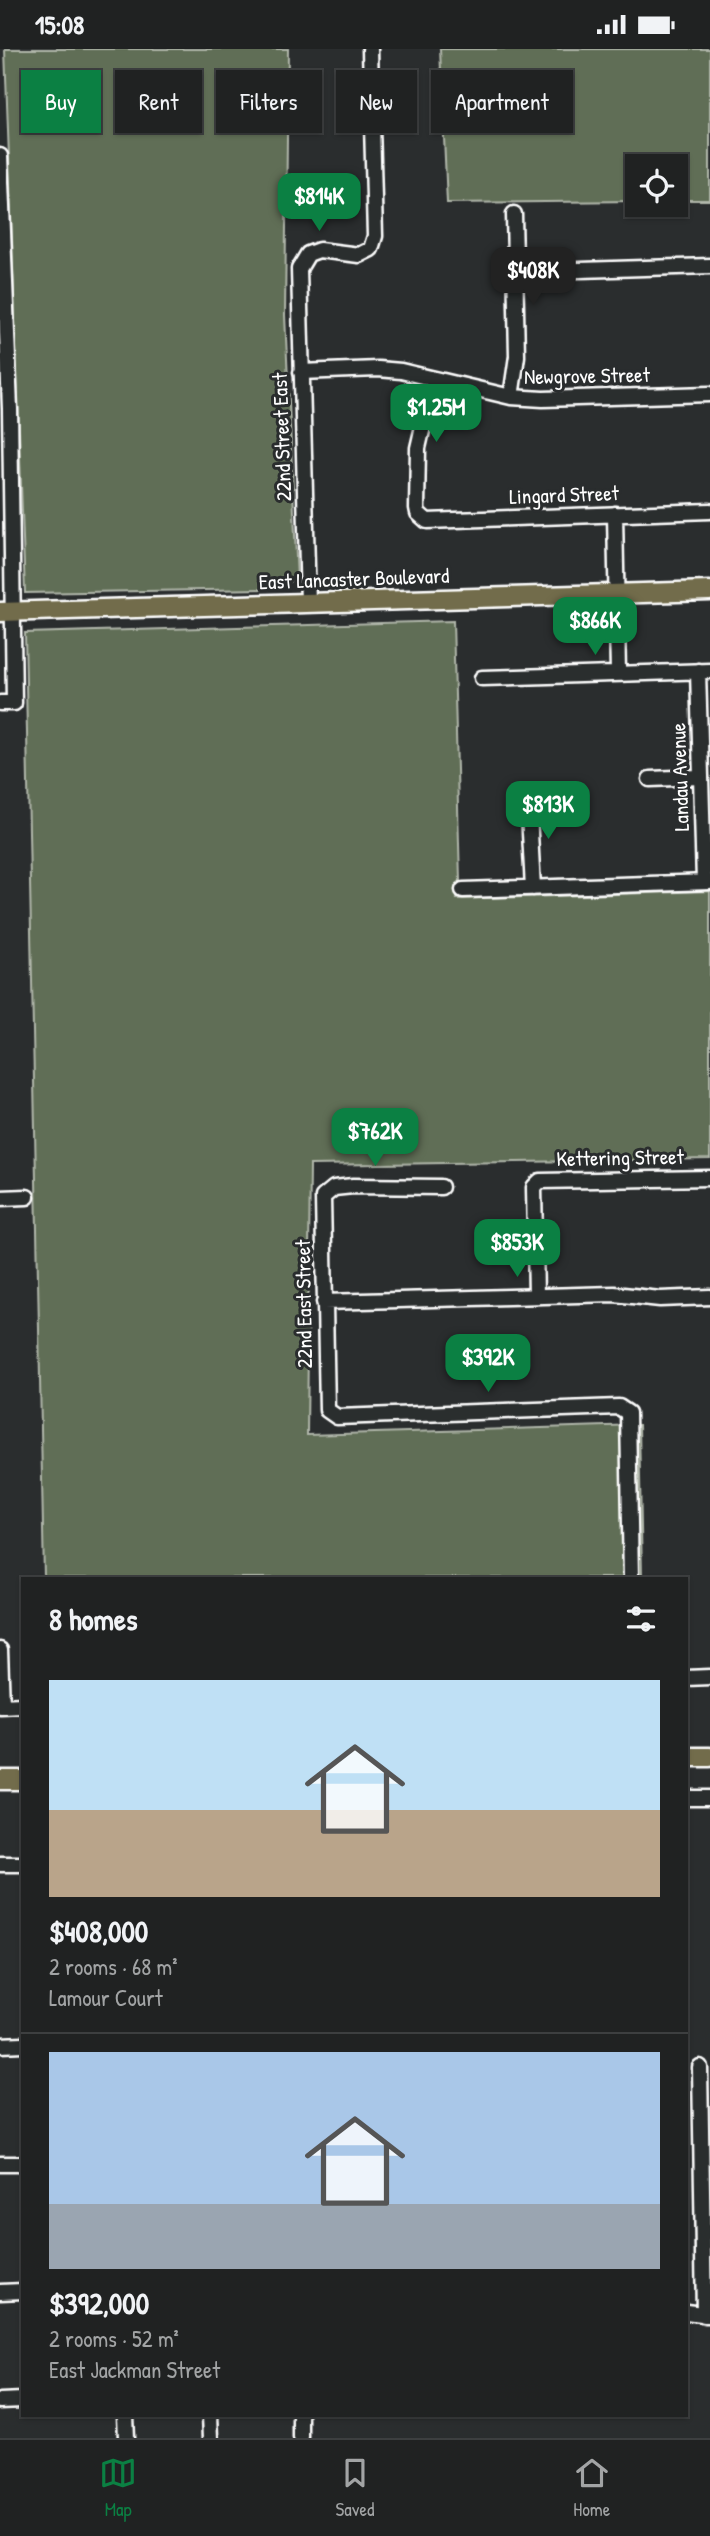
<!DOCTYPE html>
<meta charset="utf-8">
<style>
:root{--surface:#202222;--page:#2d2f2f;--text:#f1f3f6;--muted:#a2a4a5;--line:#3d3f40;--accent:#0b8043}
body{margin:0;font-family:"Patrick Hand",sans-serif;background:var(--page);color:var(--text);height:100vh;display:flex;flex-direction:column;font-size:26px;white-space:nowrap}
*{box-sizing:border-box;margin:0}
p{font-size:23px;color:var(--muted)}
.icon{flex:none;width:38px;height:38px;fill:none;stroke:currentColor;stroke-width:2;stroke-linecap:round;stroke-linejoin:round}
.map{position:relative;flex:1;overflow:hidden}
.side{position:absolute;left:21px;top:1528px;width:667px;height:840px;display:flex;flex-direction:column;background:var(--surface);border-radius:0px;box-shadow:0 2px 5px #0004,0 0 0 2px var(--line)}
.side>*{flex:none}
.hud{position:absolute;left:21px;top:21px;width:668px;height:63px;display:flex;gap:14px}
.buttons{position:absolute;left:625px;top:105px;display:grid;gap:14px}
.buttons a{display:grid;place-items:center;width:63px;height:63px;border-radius:0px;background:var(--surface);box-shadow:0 2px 5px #0004,0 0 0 2px var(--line);font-size:35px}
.price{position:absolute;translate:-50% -60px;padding:0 16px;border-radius:14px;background:var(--accent);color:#fff;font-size:23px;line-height:46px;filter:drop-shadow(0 2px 4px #0008)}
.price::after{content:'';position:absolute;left:50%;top:42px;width:21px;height:16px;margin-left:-10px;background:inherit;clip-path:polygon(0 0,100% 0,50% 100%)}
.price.selected{background:#222;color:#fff}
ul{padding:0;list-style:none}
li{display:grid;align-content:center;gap:14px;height:371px;padding:0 28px}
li+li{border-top:2px solid var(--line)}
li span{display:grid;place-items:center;height:217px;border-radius:0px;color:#555}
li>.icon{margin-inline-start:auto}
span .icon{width:126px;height:126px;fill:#fffc;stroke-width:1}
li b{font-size:30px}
h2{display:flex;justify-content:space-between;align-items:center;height:84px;padding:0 28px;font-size:30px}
.pill{padding:0 24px;border-radius:0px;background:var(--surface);box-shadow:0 2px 5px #0004,0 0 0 2px var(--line);font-size:24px;line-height:63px}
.pill.selected{background:var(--accent);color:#fff}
.status{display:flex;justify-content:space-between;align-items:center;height:49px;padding:0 35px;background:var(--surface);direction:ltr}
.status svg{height:19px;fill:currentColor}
.tab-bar{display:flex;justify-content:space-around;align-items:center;height:98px;border-top:2px solid var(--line);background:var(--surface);font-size:19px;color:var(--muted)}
.tab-bar a{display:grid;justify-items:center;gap:4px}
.tab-bar .selected{color:var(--accent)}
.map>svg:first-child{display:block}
</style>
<div class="status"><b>15:08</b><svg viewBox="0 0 49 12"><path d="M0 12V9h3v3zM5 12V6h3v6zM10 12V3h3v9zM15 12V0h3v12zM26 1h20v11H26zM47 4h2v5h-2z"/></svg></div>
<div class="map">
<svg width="710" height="2389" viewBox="0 0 710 2389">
<rect width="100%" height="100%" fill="#2a2d2e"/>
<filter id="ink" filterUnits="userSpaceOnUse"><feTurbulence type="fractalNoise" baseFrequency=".0143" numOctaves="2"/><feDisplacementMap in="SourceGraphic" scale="14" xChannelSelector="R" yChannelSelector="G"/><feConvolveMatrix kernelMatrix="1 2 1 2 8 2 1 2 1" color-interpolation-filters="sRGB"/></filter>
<g filter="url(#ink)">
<!-- green -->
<path fill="#616e56" stroke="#b0b6aa" stroke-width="2" d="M5 0H288L285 266 297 530 267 540 25 544Z
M440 0H710V151H676V117H637V152L447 154Z
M453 572 460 832 457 850 710 842V1110L310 1116 307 1386 639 1376 642 1529H44L25 584Z"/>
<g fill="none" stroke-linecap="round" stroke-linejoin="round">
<!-- minor casing -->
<g stroke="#fff" stroke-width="19">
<path id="minor" d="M0 107 10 360 14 654H0
M515 223 710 217
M301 323 378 320 401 322 511 348 543 350 710 345
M434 330 418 399 417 459 418 464 427 472 710 462
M511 348 517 307 514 165
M615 465 618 624
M308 554 299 220 308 205 319 201 359 206 371 200 375 187 370 0
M698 622 704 833
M482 629 710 622
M650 730 700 728
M528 747 533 839
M463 841 710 833
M441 1138 353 1137 334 1139 323 1148 327 1361 337 1368 619 1358 628 1364 631 1530
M0 1149 27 1148
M536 1247 534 1138 540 1132 710 1129
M324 1253 614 1245 660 1250 710 1248
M0 1601 2 1657
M686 1629 710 1628
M0 1657 23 1656
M686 1749H710
M0 1815H23
M0 1996 23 1995
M700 2018 704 2266
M0 2115H23
M0 2243 23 2242
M686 2263 710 2266
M0 2352 23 2351
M125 2366 126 2389
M210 2366 211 2389
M301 2366V2389"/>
</g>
<!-- major casing -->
<g stroke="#fff" stroke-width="23">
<path id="major" d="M0 563 710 542
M686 1708H710
M0 1731H23"/>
</g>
<!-- minor -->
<use href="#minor" stroke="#2a2d2e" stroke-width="14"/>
<!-- major -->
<use href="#major" stroke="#726c4b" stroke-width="18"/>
</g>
</g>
<g text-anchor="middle" stroke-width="6" stroke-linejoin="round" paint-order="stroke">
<!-- street labels -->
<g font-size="21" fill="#fff" stroke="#2a2d2e">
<text transform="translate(587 327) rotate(-1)" y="7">Newgrove Street</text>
<text transform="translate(282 388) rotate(-92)" y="7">22nd Street East</text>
<text transform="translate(564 446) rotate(-2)" y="7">Lingard Street</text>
<text transform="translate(354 530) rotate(-2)" y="7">East Lancaster Boulevard</text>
<text transform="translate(680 728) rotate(-92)" y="7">Landau Avenue</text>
<text transform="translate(620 1109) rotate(-1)" y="7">Kettering Street</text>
<text transform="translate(304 1255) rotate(-91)" y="7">22nd East Street</text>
</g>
</g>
</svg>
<div class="buttons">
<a><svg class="icon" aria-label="locate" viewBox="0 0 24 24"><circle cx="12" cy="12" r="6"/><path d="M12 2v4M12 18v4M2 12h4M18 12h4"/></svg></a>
</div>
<b class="price" style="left:319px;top:184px">$814K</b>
<b class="price selected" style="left:533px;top:258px">$408K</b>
<b class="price" style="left:436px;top:395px">$1.25M</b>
<b class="price" style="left:595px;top:608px">$866K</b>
<b class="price" style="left:548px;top:792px">$813K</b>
<b class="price" style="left:375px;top:1119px">$762K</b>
<b class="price" style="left:517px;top:1230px">$853K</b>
<b class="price" style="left:488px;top:1345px">$392K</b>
<div class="hud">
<a class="pill selected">Buy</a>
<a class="pill">Rent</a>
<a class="pill">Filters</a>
<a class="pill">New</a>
<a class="pill">Apartment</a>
</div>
<section class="side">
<h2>8 homes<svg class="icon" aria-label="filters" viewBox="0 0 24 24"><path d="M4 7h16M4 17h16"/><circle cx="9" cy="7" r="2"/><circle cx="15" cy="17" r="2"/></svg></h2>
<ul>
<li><span style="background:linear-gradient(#bfe0f5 60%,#b9a48a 0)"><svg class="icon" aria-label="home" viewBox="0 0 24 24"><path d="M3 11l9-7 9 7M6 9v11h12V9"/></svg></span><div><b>$408,000</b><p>2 rooms · 68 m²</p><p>Lamour Court</p></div></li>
<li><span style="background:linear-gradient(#a9c7e8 70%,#9aa5b1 0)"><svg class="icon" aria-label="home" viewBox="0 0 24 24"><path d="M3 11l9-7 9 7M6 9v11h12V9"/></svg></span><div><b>$392,000</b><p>2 rooms · 52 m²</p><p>East Jackman Street</p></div></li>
</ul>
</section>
</div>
<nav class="tab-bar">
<a class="selected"><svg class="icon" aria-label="map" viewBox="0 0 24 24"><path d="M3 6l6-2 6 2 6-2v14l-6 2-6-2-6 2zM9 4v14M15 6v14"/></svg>Map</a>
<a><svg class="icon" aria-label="saved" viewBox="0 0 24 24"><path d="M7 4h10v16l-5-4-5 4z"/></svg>Saved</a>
<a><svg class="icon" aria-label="home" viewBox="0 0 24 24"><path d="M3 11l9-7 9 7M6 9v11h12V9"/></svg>Home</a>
</nav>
